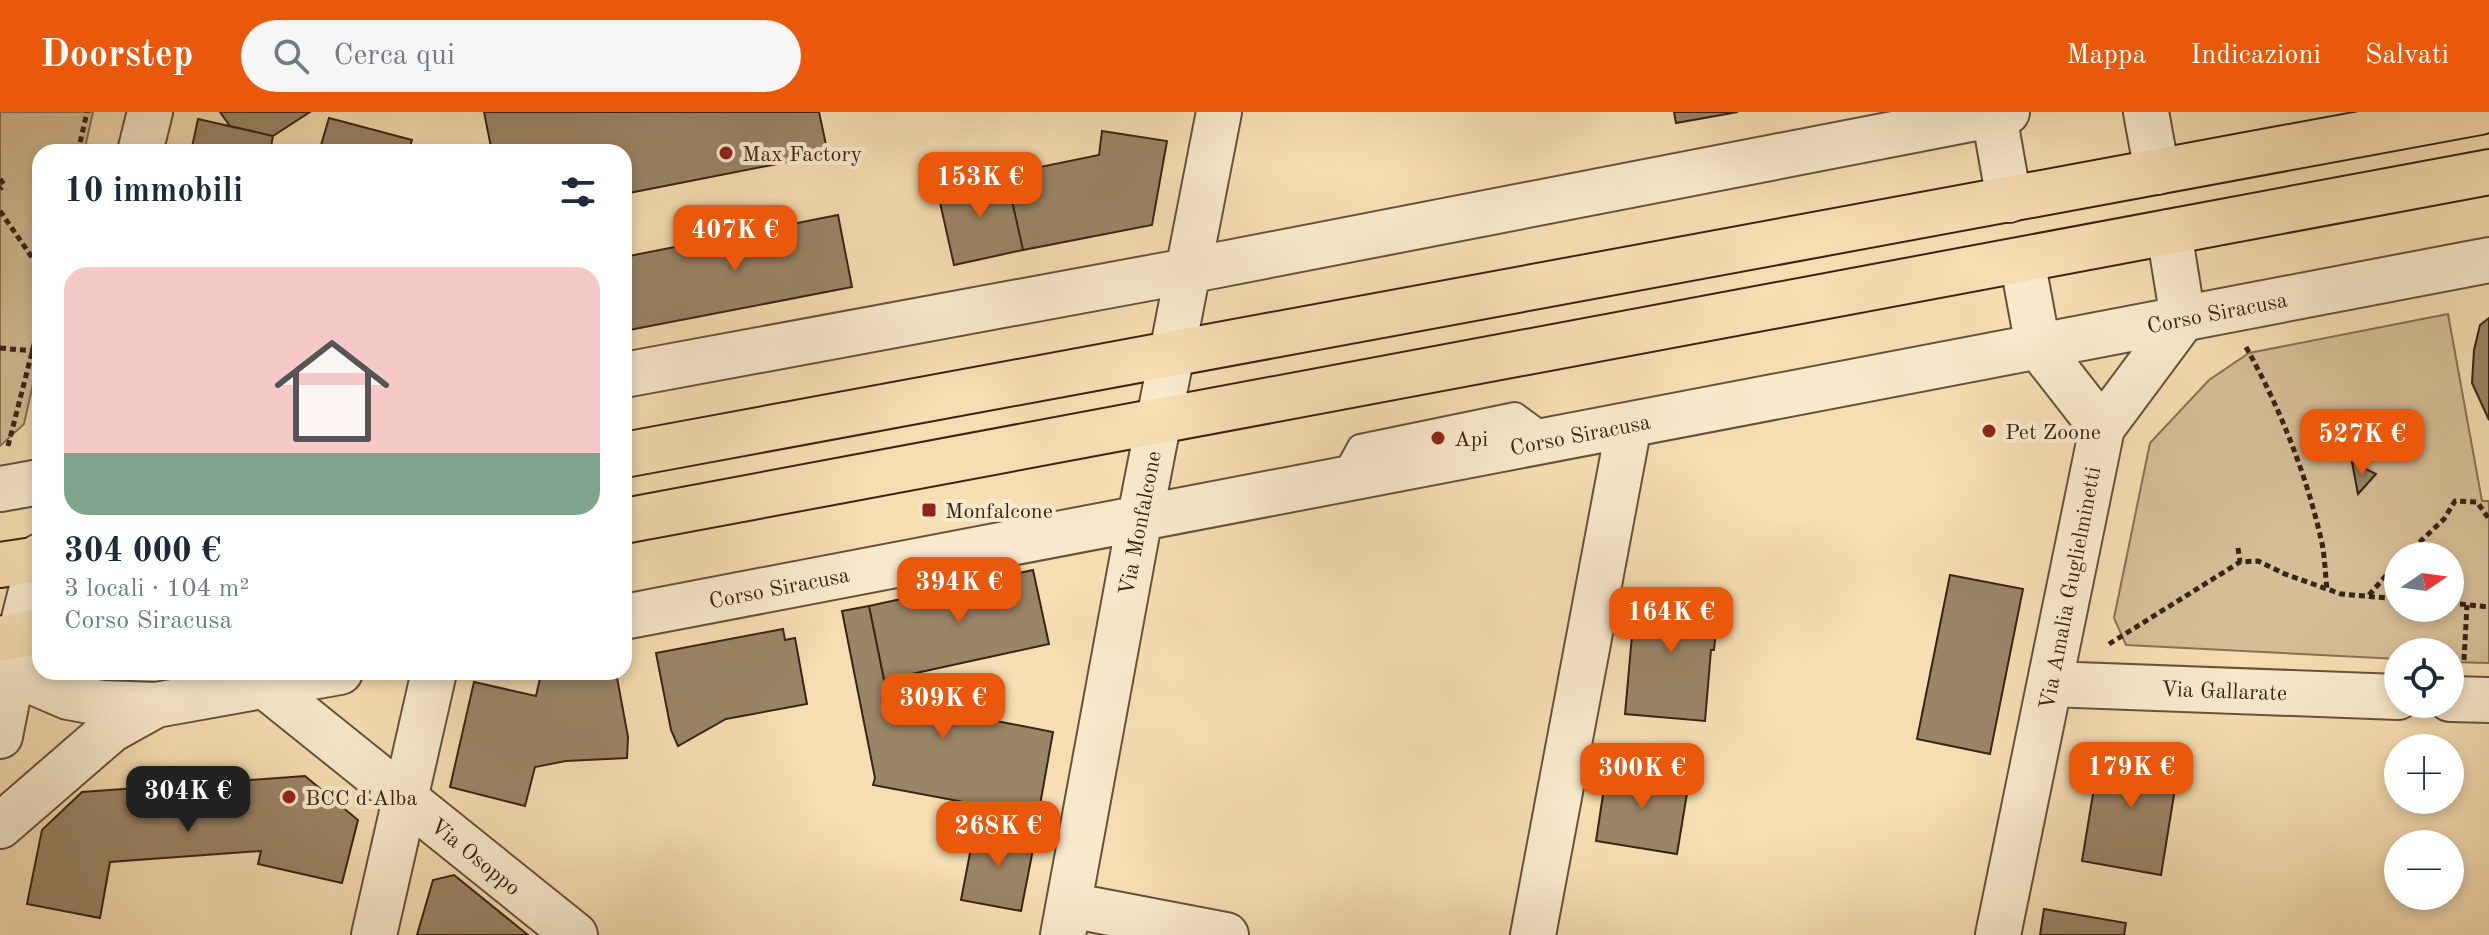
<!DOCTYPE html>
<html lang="it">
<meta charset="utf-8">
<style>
:root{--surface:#fff;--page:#f6f6f7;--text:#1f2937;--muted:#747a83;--line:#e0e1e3;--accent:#ea580c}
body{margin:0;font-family:"Old Standard TT",serif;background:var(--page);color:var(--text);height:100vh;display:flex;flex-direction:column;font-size:30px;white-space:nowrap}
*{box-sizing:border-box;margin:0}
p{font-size:26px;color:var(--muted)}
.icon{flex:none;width:44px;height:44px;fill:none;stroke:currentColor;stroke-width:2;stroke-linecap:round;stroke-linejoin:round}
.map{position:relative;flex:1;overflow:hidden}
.drawer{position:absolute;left:32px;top:32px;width:600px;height:536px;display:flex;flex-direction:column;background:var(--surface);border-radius:24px;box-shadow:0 4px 12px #0003}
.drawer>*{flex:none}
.needle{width:52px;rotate:77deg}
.tools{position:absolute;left:2384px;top:430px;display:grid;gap:16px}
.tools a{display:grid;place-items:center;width:80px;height:80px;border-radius:50%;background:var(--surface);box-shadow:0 4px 12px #0003;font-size:40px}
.price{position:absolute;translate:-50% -68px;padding:0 18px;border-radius:16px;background:var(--accent);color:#fff;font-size:26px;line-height:52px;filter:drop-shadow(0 2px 4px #0008)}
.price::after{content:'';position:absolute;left:50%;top:48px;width:24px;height:18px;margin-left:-12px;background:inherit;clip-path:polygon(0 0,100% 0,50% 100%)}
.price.selected{background:#222;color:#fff}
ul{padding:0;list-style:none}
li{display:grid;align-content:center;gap:16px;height:424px;padding:0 32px}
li+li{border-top:2px solid var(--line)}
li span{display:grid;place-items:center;height:248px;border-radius:24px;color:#555}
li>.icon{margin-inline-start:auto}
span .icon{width:144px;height:144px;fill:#fffc;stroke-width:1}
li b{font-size:34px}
h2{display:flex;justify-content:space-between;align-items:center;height:96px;padding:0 32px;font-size:34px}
header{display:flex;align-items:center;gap:48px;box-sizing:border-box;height:112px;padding:0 40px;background:var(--accent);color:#fff}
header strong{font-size:38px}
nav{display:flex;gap:44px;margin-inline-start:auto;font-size:28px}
.search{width:560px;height:72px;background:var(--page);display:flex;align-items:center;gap:20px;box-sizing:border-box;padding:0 28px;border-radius:44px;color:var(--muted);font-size:30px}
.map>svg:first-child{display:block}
</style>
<header>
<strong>Doorstep</strong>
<div class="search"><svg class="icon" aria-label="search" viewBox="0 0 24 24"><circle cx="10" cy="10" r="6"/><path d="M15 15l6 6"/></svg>Cerca qui</div>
<nav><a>Mappa</a><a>Indicazioni</a><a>Salvati</a></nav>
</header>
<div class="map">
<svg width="2489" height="823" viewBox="0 0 2489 823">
<rect width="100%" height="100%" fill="#f6deb2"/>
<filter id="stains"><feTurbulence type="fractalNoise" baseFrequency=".0025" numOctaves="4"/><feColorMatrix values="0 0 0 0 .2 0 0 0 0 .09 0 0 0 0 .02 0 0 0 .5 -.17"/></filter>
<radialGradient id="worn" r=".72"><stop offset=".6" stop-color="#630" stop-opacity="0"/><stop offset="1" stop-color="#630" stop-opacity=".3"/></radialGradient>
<!-- green -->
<path fill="#d6be97" stroke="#887156" stroke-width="2" fill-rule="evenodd" d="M0 0H93L84 40H40V241L24 312 0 334Z
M2448 202 2482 389H2489V551L2450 550V540H2398V547L2126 533 2114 506 2150 331 2209 268 2249 241ZM2398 444H2450V496H2398Z"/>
<!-- building -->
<path fill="#9b8567" stroke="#392415" stroke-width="2" d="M220 0H310L273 24 230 14Z
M484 0H819L828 42 624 82V40H492Z
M1674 0H1738L1676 11Z
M329 6 412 28 408 40H319Z
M198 7 273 24 270 40H191Z
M1102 19 1167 29 1152 113 1023 138 1006 62 1099 43Z
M1006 62 1023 138 954 153 937 77Z
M838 103 852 175 624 219V145Z
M2489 206V308L2472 271 2474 238 2480 213Z
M2352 350 2376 362 2358 382Z
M1033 458 1049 532 884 568 869 494Z
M1950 463 2023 477 1990 642 1917 627Z
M1636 478 1719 485 1714 538H1711L1705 609 1625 602Z
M869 494 887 582 897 580 899 590 1053 620 1038 704 873 673 875 666 842 499Z
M783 517 785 528 795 526 807 592 726 607 678 634 671 618 656 541Z
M551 560H616L628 625 627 646 566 649 535 655 525 694 450 675 474 570 536 584 541 562Z
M2101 633 2180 646 2161 763 2082 749Z
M1607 656 1689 669 1677 742 1596 729Z
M305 664 358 708 342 771 258 752 261 739 110 750 100 806 27 792 42 718 82 680Z
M975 715 1035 727 1021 799 961 788Z
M454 763 528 823H417L433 768Z
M2044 797 2126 811 2124 823H2040Z"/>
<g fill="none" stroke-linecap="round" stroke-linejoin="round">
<!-- lane casing -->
<g stroke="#68523c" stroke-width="28">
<path id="lane" d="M1343 366 1360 335 1515 303 1549 328"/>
</g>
<!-- street casing -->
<g stroke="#68523c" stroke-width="48">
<path id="street" d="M2146 0 2157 60
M1994 3 2009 88
M140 40 150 0
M2022 148 2038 234 2102 316
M624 263 1187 159 2007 0
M0 377 40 370
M624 505 2489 148
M12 561 68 585 101 591 156 593
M2050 572 2398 585
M265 574 575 823
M2450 587 2489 588
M0 624 20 523 40 444
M0 714 111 618 156 593 340 560
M1069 793 1226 823
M374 823 434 560
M1063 823 1140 405 1219 0
M1533 823 1629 313
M1998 823 2102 316 2183 207 2169 120"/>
</g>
<!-- primary casing -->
<g stroke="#392415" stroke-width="48">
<path id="primary" d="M624 343 2480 0
M624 409 2489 60
M0 453 40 447
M0 527 40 519"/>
</g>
<!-- path -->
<path stroke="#392415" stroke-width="5" stroke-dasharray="6 4" stroke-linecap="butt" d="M78 40 87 0
M0 67 4 73 0 77
M0 99 40 157
M2246 235C2279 294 2306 361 2321 427 2325 443 2325 460 2327 477
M0 236 33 239
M8 334 40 209
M2238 436 2240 450
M2405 444 2444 407 2455 389 2477 390 2489 407
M2369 483 2398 450
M2450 491 2489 495
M2109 532 2240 450 2258 449 2285 462 2341 482 2398 487
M2464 548 2467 493"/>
<!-- lane -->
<use href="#lane" stroke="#f9eacd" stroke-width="24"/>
<!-- street -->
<use href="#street" stroke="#f9eacd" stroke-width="44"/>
<!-- primary -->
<use href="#primary" stroke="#f6deb2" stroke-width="44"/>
</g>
<!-- markers -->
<g fill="#8f2418" stroke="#f9eacd" stroke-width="3">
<circle cx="726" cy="41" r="8"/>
<circle cx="1989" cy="319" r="8"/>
<circle cx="1438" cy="326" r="8"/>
<rect x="921" y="390" width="16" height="16" rx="4"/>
<circle cx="289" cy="685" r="8"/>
</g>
<g text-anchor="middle" stroke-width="8" stroke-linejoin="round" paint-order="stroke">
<!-- poi labels -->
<g font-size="22" fill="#392415" stroke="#f9eacd" text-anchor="start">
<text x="742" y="49">Max Factory</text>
<text x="2005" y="327">Pet Zoone</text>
<text x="1454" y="334">Api</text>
<text x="945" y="406">Monfalcone</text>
<text x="305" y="693">BCC d'Alba</text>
</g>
<!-- street labels -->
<g font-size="22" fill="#392415" stroke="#f9eacd">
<text transform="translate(2217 200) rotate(-11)" y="8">Corso Siracusa</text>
<text transform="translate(1580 322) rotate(-11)" y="8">Corso Siracusa</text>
<text transform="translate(1139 411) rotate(-79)" y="8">Via Monfalcone</text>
<text transform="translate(779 475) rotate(-11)" y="8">Corso Siracusa</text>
<text transform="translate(2069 476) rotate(-79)" y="8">Via Amalia Guglielminetti</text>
<text transform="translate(2224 578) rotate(2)" y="8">Via Gallarate</text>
<text transform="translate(476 744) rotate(39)" y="8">Via Osoppo</text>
</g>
</g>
<rect width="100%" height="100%" filter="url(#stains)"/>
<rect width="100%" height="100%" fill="url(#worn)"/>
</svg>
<div class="tools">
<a><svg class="needle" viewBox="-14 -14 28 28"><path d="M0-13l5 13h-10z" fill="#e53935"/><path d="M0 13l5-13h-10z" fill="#747a83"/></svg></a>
<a><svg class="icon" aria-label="locate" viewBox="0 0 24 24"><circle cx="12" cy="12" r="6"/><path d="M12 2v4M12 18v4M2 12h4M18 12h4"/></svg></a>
<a>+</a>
<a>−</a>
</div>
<b class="price" style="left:980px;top:108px">153K €</b>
<b class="price" style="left:735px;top:161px">407K €</b>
<b class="price" style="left:2362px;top:365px">527K €</b>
<b class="price" style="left:959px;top:513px">394K €</b>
<b class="price" style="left:1671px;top:543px">164K €</b>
<b class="price" style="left:943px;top:629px">309K €</b>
<b class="price" style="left:2131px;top:698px">179K €</b>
<b class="price" style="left:1642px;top:699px">300K €</b>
<b class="price selected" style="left:188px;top:722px">304K €</b>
<b class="price" style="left:998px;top:757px">268K €</b>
<section class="drawer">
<h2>10 immobili<svg class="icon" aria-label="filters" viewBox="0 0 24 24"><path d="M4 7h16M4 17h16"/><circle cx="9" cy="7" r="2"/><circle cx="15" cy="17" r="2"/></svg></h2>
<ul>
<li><span style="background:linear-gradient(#f6c9c9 75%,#7fa58c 0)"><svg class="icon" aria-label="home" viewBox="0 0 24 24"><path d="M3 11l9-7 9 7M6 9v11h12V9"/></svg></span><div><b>304 000 €</b><p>3 locali · 104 m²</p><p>Corso Siracusa</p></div></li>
</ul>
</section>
</div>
